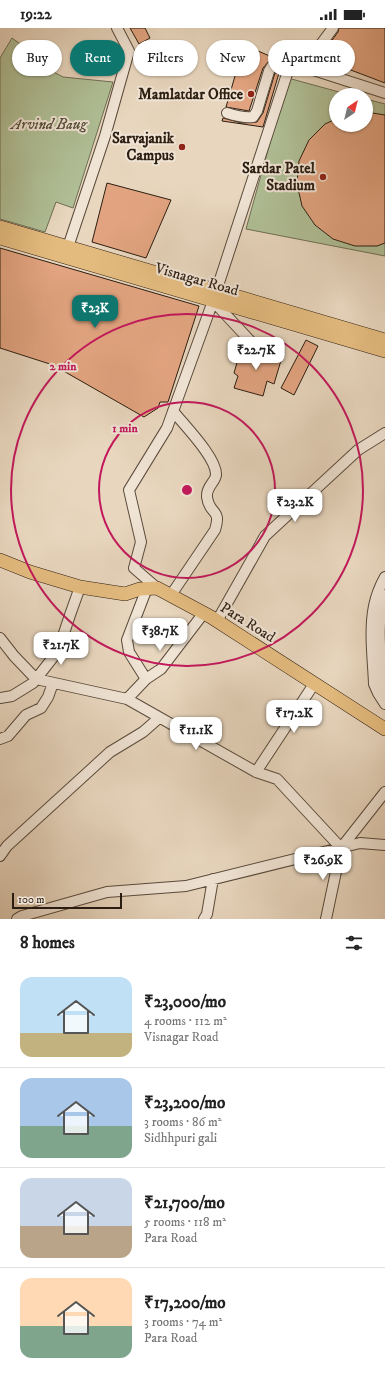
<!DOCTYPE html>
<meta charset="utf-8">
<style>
:root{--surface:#fff;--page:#f6f6f6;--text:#222;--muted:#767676;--line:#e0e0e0;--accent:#0f766e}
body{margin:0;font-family:"IM FELL DW Pica",serif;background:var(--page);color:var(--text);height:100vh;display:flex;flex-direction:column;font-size:15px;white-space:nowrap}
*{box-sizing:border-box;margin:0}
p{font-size:13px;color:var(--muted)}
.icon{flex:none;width:22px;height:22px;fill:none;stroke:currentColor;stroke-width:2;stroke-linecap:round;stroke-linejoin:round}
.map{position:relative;height:891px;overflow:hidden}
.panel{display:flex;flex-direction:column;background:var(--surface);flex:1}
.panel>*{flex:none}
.hud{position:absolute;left:12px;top:12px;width:361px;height:36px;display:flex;gap:8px}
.needle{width:26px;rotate:35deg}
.fabs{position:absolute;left:329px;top:60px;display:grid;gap:8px}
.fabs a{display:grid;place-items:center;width:44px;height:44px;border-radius:50%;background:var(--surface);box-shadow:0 1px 3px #0004;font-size:20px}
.scale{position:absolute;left:12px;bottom:10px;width:110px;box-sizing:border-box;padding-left:4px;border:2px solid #2b1d11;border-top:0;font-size:11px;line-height:14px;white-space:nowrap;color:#2b1d11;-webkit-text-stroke:3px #f0e4d5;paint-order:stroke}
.price{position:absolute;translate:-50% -34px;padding:0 9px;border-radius:8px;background:#fff;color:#222;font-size:13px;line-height:26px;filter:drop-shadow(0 1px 2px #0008)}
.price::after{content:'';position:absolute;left:50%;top:24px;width:12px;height:9px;margin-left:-6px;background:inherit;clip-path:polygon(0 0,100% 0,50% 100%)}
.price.on{background:var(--accent);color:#fff}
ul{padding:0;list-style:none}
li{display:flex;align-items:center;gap:12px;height:100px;padding:0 20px}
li+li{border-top:1px solid var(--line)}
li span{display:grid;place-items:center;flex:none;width:112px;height:80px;border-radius:12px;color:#555}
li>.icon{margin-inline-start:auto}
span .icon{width:48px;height:48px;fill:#fffc;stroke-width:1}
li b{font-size:17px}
h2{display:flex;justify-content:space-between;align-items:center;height:48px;padding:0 20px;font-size:17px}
.pill{padding:0 14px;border-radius:18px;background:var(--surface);box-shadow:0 1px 3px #0004;font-size:14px;line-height:36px}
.pill.on{background:var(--accent);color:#fff}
.status{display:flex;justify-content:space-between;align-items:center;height:28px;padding:0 20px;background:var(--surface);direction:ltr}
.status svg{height:11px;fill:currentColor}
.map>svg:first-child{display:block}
</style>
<div class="status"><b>19:22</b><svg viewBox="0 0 49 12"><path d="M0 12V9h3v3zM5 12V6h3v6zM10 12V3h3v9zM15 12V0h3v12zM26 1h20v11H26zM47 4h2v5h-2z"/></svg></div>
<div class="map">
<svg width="385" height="891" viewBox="0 0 385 891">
<rect width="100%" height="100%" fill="#e8d6be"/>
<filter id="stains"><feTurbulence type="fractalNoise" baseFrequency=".005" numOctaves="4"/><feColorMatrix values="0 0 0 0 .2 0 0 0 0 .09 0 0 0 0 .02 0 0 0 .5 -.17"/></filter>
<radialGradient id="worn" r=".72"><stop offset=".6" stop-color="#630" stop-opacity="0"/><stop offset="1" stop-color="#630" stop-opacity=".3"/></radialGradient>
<!-- green -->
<path fill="#b0bf96" stroke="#6e6e54" d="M12 10 23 18 27 30 63 49 113 54 73 180 56 174 45 204 0 191V30Z
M288 50 350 67H336V97H366V71L385 76V228L246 201Z"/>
<!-- building -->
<path fill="#e2a480" stroke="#2b1d11" d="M130 0H145L150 10 139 16Z
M339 0H385V55L319 30 338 4Z
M244 17 279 32H270L263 40 249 83 226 79Z
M275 45H279L263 99 222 93 223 90 242 95 257 94 263 85Z
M366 84 385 87V215L377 218H355L333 211 315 197 302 178 297 156 299 133 309 112 325 96 336 91V97H366Z
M107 155 171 172 146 230 92 214Z
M0 220 199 278 168 374H160L158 380 144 389 53 337 0 320Z
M306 312 318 318 294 367 281 360Z
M242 317 247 319 254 325H258L261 323 282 329 274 356 267 353 263 368 234 360 238 348 234 345Z"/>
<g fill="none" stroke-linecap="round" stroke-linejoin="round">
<!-- minor casing -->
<g stroke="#5a4b3c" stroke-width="12">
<path id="minor" d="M304 39 333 0
M227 85C236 88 244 90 253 89L257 83 269 43 272 38 281 39 288 43
M66 225 105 108 129 23 117 0
M213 273 256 319
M385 549C380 558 376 568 374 578 369 603 373 630 374 656L378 665 385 676
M157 560 134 540 141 514 129 462 167 400 213 273 288 43 304 39 385 65
M171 567 215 502C222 480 209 487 207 469 206 458 215 455 216 447 217 430 184 397 173 383
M385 567C376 595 381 625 382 654L385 662
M217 593 265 508 358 422 385 405
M0 610 14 628 36 651 127 671 256 744 277 751 341 820
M146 651 129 624 127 612 147 560
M0 670 12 668 33 655 58 623 70 587 80 559
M127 671 146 651 161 641 203 586
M0 711 8 708 26 687 41 680 48 669 53 655
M256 744 314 656
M0 828 7 818 110 724 143 704 159 690
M17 891 22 888 107 864 186 858 360 815 385 817
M204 891 207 886 213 851
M326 891 341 820 385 764"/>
</g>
<!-- major casing -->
<g stroke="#2b1d11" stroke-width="14">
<path id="major" d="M0 199 385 312
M0 210 385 323
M0 532 30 544 80 559 125 566 140 561 157 560 211 589 385 701"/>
</g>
<!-- minor -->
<use href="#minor" stroke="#f0e4d5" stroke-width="10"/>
<!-- major -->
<use href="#major" stroke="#e4bb7f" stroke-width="13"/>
</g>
<!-- distance rings -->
<g fill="none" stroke="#c2185b" stroke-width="2">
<circle cx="187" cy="462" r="88"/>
<circle cx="187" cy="462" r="176"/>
</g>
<!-- markers -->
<g fill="#8f2418" stroke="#f0e4d5" stroke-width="1.5">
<circle cx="251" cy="66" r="4"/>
<circle cx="182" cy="119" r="4"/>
<circle cx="323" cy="149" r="4"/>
</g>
<g text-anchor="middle" stroke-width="4" stroke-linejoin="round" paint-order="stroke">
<!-- poi labels -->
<g font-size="15" font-weight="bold" fill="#2b1d11" stroke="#f0e4d5" text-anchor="end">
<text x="243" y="71">Mamlatdar Office</text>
<text x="174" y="115">Sarvajanik<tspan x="174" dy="17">Campus</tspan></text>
<text x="315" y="145">Sardar Patel<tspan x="315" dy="17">Stadium</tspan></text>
</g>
<!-- park labels -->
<g font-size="15" font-style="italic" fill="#534e39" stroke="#f0e4d5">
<text x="49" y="101">Arvind Baug</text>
</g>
<!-- street labels -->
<g font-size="15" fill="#2b1d11" stroke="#f0e4d5">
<text transform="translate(197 251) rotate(16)" y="5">Visnagar Road</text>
<text transform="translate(248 594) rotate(32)" y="5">Para Road</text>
</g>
</g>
<circle cx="187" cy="462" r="6" fill="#c2185b" stroke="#f0e4d5" stroke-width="2"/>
<g font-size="12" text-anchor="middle" font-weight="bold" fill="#c2185b" stroke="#f0e4d5" stroke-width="4" stroke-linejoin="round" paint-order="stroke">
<text x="63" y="342">2 min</text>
<text x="125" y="404">1 min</text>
</g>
<rect width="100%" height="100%" filter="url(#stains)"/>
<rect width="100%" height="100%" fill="url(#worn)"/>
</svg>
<div class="fabs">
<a><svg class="needle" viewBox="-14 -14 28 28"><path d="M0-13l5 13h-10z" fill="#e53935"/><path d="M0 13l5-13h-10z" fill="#767676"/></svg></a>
</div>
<div class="scale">100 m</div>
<b class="price on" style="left:95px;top:301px">₹23K</b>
<b class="price" style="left:256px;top:343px">₹22.7K</b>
<b class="price" style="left:295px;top:495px">₹23.2K</b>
<b class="price" style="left:160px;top:624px">₹38.7K</b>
<b class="price" style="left:61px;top:638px">₹21.7K</b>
<b class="price" style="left:294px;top:706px">₹17.2K</b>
<b class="price" style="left:196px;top:723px">₹11.1K</b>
<b class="price" style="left:323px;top:853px">₹26.9K</b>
<div class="hud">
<a class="pill">Buy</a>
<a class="pill on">Rent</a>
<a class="pill">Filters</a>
<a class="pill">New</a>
<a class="pill">Apartment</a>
</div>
</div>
<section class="panel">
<h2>8 homes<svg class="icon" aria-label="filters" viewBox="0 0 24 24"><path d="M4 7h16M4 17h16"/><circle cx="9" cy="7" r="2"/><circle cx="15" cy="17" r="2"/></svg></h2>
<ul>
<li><span style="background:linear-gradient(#bfe0f5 70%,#c2b280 0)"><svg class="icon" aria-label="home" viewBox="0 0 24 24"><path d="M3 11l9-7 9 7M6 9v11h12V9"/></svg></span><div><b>₹23,000/mo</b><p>4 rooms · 112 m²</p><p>Visnagar Road</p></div></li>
<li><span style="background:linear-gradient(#a9c7e8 60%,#7fa58c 0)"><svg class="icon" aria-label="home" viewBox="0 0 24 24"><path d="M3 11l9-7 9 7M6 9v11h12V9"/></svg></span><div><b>₹23,200/mo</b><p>3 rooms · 86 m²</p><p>Sidhhpuri gali</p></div></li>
<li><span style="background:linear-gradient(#c9d6e8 60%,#b9a48a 0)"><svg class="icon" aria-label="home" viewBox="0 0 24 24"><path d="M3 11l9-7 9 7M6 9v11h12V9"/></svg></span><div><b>₹21,700/mo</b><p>5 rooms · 118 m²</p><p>Para Road</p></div></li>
<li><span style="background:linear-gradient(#ffd9b3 60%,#7fa58c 0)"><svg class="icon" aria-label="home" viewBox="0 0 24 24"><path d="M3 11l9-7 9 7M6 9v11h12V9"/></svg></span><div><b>₹17,200/mo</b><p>3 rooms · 74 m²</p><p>Para Road</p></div></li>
</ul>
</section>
